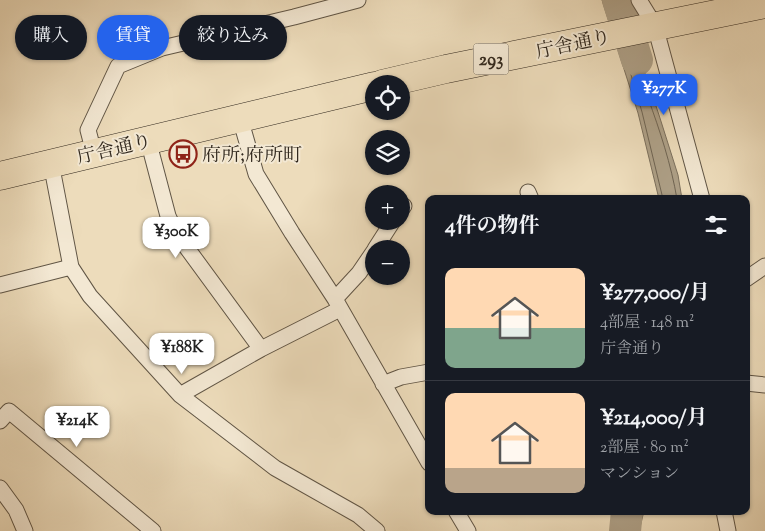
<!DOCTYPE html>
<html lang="ja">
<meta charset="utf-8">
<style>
:root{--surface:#171b24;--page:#242831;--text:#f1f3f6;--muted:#9ea1a6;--line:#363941;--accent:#2563eb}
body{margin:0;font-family:"Sorts Mill Goudy","Noto Serif JP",serif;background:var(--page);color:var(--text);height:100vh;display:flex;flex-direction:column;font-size:19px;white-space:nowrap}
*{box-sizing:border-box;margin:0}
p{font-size:16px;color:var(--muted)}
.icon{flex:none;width:28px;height:28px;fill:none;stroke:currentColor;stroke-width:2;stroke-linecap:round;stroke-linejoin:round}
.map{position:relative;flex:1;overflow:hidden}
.panel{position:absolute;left:425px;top:195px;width:325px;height:320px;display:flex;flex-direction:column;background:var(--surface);border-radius:10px;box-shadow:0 1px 4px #0004}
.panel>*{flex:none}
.guide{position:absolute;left:15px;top:15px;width:335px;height:45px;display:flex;gap:10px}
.tools{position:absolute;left:365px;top:75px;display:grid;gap:10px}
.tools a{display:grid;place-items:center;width:45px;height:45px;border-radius:50%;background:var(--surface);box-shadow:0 1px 4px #0004;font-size:25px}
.price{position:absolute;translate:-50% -42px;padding:0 11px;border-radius:10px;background:#fff;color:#222;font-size:16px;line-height:32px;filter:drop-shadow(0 1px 2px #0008)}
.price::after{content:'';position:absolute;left:50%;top:30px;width:15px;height:11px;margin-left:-8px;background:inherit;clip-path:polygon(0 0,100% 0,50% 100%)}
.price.selected{background:var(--accent);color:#fff}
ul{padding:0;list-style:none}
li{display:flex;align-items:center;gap:15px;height:125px;padding:0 20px}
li+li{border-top:1px solid var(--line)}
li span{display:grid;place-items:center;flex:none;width:140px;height:100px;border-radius:10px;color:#555}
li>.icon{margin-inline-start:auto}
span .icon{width:60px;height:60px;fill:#fffc;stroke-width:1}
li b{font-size:21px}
h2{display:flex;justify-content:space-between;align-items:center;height:60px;padding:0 20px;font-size:21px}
.chip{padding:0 18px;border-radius:22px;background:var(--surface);box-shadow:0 1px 4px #0004;font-size:18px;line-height:45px}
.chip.selected{background:var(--accent);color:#fff}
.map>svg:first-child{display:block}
</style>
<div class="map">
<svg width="765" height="531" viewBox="0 0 765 531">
<rect width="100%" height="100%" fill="#eddcbb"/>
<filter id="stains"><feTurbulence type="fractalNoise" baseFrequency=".004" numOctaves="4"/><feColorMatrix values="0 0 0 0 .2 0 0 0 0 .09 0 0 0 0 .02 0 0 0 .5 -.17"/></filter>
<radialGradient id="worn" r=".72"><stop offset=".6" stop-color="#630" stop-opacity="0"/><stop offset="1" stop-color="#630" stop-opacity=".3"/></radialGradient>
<!-- water -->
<path fill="#ad9f86" stroke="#7b6f5c" d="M602 0H610L639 56 659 115 678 175 682 199H659L638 113Z
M627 511H644L639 531H626V515Z"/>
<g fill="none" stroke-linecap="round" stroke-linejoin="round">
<!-- shore -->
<path stroke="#6f6452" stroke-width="1" d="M629 47C637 63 642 81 648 98 660 131 671 164 677 199
M623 48 642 112 663 199"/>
<!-- river -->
<path stroke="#ad9f86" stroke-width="32" d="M618 0 637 60
M625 531 627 511"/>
<!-- street casing -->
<g stroke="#605545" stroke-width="17">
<path id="street" d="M639 0 655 26 702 199
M240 118 256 174 292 233 335 299 429 463
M148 140 168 216 176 233 261 349
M94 153 88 130 118 66 162 48 294 17 358 0
M51 163 71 267 90 296 180 395 275 468 358 515 377 531
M528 192 531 199
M401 209 404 206
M375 249 393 221
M746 279 765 266
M0 285 71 267
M335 299 359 273 374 251
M746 383 765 385
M383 384 401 377 429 372
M180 395 261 349 340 309
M0 421 9 411 153 531
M0 488 16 510 25 531
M456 511 468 531
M724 511 728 531"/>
</g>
<!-- highway casing -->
<g stroke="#31281e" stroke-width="29">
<path id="highway" d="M382 84 446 69 765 4
M0 176 374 86"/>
</g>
<!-- street -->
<use href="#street" stroke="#f3e8d3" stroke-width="15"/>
<!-- highway -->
<use href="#highway" stroke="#eddcbb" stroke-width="28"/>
</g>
<!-- icons -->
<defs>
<g id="bus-ring" transform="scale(1.4375)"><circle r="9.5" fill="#f3e8d3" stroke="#8f2418" stroke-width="1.5"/><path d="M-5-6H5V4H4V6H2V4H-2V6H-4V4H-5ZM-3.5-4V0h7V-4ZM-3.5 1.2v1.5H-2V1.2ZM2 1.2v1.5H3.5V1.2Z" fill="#8f2418"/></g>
</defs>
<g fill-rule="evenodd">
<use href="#bus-ring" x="183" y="154"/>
</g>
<g text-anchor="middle" stroke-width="4" stroke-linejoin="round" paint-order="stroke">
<!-- shield labels -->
<rect fill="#f3e8d3" stroke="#6b6254" stroke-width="1" x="473.5" y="43.5" width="35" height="31" rx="4"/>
<g font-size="18" font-weight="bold" fill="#31281e">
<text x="491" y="65">293</text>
</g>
<!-- street labels -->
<g font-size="19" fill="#31281e" stroke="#f3e8d3">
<text transform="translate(573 43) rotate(-12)" y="7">庁舎通り</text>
<text transform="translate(114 148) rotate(-13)" y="7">庁舎通り</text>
</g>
<!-- poi labels -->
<g font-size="19" fill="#31281e" stroke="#f3e8d3" text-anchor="start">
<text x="202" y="161">府所;府所町</text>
</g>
</g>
<rect width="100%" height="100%" filter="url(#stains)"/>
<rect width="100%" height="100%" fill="url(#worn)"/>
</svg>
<div class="tools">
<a><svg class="icon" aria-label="locate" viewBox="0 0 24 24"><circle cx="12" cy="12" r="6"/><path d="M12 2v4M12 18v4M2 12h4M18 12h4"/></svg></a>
<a><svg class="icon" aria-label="layers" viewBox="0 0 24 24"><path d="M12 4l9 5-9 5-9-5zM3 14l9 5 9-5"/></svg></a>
<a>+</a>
<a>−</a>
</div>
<b class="price selected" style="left:664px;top:116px">¥277K</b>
<b class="price" style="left:176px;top:259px">¥300K</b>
<b class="price" style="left:182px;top:375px">¥188K</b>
<b class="price" style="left:77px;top:448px">¥214K</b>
<div class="guide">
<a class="chip">購入</a>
<a class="chip selected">賃貸</a>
<a class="chip">絞り込み</a>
</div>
<section class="panel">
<h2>4件の物件<svg class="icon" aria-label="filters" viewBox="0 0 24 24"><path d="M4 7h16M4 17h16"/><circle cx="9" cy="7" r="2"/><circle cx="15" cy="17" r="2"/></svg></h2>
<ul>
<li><span style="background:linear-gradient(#ffd9b3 60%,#7fa58c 0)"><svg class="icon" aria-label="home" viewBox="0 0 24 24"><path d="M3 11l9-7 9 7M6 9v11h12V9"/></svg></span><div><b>¥277,000/月</b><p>4部屋 · 148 m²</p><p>庁舎通り</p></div></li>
<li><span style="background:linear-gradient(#ffd9b3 75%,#b9a48a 0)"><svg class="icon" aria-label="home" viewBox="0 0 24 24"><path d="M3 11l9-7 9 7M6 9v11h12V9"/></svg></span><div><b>¥214,000/月</b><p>2部屋 · 80 m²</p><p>マンション</p></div></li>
</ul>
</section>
</div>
